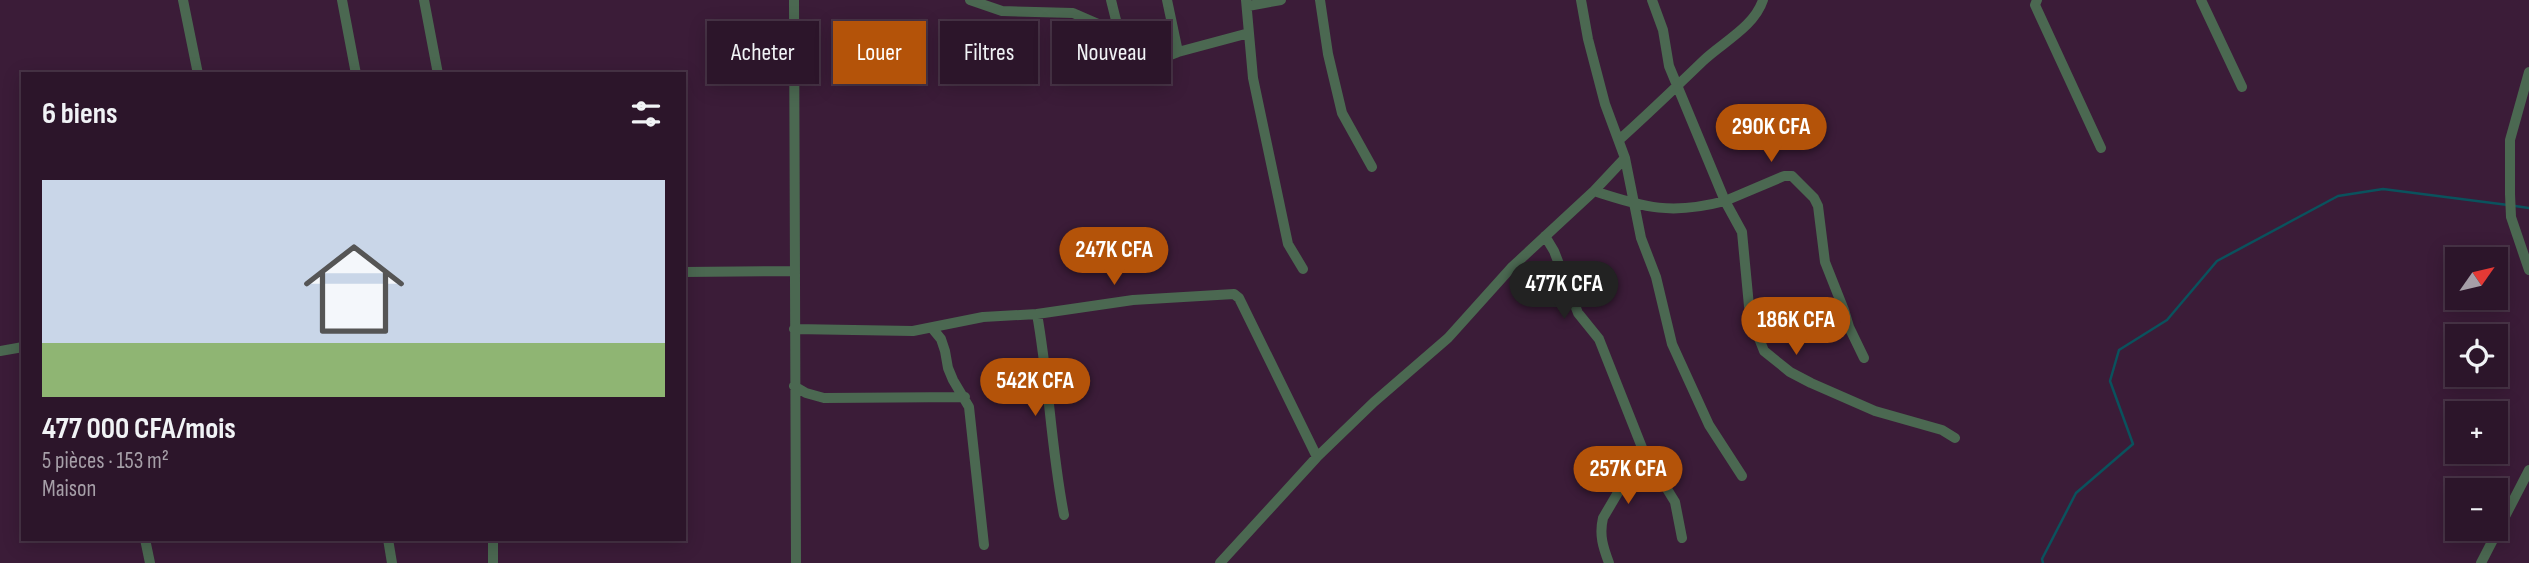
<!DOCTYPE html>
<html lang="fr">
<meta charset="utf-8">
<style>
:root{--surface:#2c152a;--page:#341e32;--text:#f1f3f6;--muted:#a69fa8;--line:#483447;--accent:#b45309}
body{margin:0;font-family:"Sofia Sans Condensed",sans-serif;background:var(--page);color:var(--text);height:100vh;display:flex;flex-direction:column;font-size:26px;white-space:nowrap}
*{box-sizing:border-box;margin:0}
p{font-size:23px;color:var(--muted)}
.icon{flex:none;width:38px;height:38px;fill:none;stroke:currentColor;stroke-width:2;stroke-linecap:round;stroke-linejoin:round}
.map{position:relative;flex:1;overflow:hidden}
.drawer{position:absolute;left:21px;top:72px;width:665px;height:469px;display:flex;flex-direction:column;background:var(--surface);border-radius:0px;box-shadow:0 4px 18px #0003,0 0 0 2px var(--line)}
.drawer>*{flex:none}
.banner{position:absolute;left:707px;top:21px;width:665px;height:63px;display:flex;gap:14px}
.needle{width:46px;rotate:56deg}
.tools{position:absolute;left:2445px;top:247px;display:grid;gap:14px}
.tools a{display:grid;place-items:center;width:63px;height:63px;border-radius:0px;background:var(--surface);box-shadow:0 4px 18px #0003,0 0 0 2px var(--line);font-size:35px}
.price{position:absolute;translate:-50% -60px;padding:0 16px;border-radius:24px;background:var(--accent);color:#fff;font-size:23px;line-height:46px;filter:drop-shadow(0 2px 4px #0008)}
.price::after{content:'';position:absolute;left:50%;top:42px;width:21px;height:16px;margin-left:-10px;background:inherit;clip-path:polygon(0 0,100% 0,50% 100%)}
.price.active{background:#222;color:#fff}
ul{padding:0;list-style:none}
li{display:grid;align-content:center;gap:14px;height:371px;padding:0 21px}
li+li{border-top:2px solid var(--line)}
li span{display:grid;place-items:center;height:217px;border-radius:0px;color:#555}
li>.icon{margin-inline-start:auto}
span .icon{width:126px;height:126px;fill:#fffc;stroke-width:1}
li b{font-size:30px}
h2{display:flex;justify-content:space-between;align-items:center;height:84px;padding:0 21px;font-size:30px}
.pill{padding:0 24px;border-radius:0px;background:var(--surface);box-shadow:0 4px 18px #0003,0 0 0 2px var(--line);font-size:24px;line-height:63px}
.pill.active{background:var(--accent);color:#fff}
.map>svg:first-child{display:block}
</style>
<div class="map">
<svg width="2529" height="563" viewBox="0 0 2529 563">
<rect width="100%" height="100%" fill="#3b1c38"/>
<g fill="none" stroke-linecap="round" stroke-linejoin="round">
<!-- stream -->
<path stroke="#0a525d" stroke-width="2.5" d="M2515 206 2529 208
M2043 563 2042 559 2076 493 2133 444 2110 381 2119 350 2167 320 2217 261 2338 196 2383 189 2508 205"/>
<!-- minor -->
<path stroke="#4b6851" stroke-width="10" d="M183 0 198 74
M342 0 356 74
M424 0 438 74
M794 0 796 563
M970 0 1002 11 1073 13 1119 33
M1111 0C1117 24 1121 47 1138 65L1147 64 1178 52 1249 33
M1167 0 1178 52
M1246 0 1253 78 1288 244 1303 269
M1320 0 1328 54 1342 113 1372 167
M1581 0 1588 39 1605 104 1625 158 1641 238 1656 277 1672 344 1709 425 1742 476
M1652 0 1663 30 1669 66 1725 201 1784 176H1792L1814 198 1818 206 1825 262 1844 310 1849 327 1864 358
M2037 0 2035 5 2101 148
M2201 0 2242 87
M1248 6 1281 0
M2529 72 2510 140V194L2511 217 2529 270
M1619 140C1648 114 1675 88 1703 61 1723 42 1754 27 1763 0
M1594 191C1645 208 1672 215 1725 201L1742 232 1749 306 1753 323 1764 351 1790 372 1811 383 1875 411 1942 430 1955 438
M1545 236 1554 251 1578 313 1599 339 1643 450 1675 502 1682 538
M684 272 795 271
M1037 314C1049 381 1051 449 1064 515
M932 328 941 339 945 351 948 368 953 380 969 407 984 545
M794 329 913 331 983 317 1037 314 1133 300 1234 294 1239 298 1317 457
M0 351 23 347
M794 386 806 393 824 398 965 397
M145 539 150 563
M388 539 392 563
M493 563V539
M1220 563 1317 457 1374 402 1448 338 1511 268 1594 191 1625 158
M1609 563C1603 547 1599 535 1603 518L1643 450
M2481 563 2529 470"/>
</g>
</svg>
<div class="tools">
<a><svg class="needle" viewBox="-14 -14 28 28"><path d="M0-13l5 13h-10z" fill="#e53935"/><path d="M0 13l5-13h-10z" fill="#a69fa8"/></svg></a>
<a><svg class="icon" aria-label="locate" viewBox="0 0 24 24"><circle cx="12" cy="12" r="6"/><path d="M12 2v4M12 18v4M2 12h4M18 12h4"/></svg></a>
<a>+</a>
<a>−</a>
</div>
<b class="price" style="left:1771px;top:164px">290K CFA</b>
<b class="price" style="left:1114px;top:287px">247K CFA</b>
<b class="price active" style="left:1564px;top:321px">477K CFA</b>
<b class="price" style="left:1796px;top:357px">186K CFA</b>
<b class="price" style="left:1035px;top:418px">542K CFA</b>
<b class="price" style="left:1628px;top:506px">257K CFA</b>
<div class="banner">
<a class="pill">Acheter</a>
<a class="pill active">Louer</a>
<a class="pill">Filtres</a>
<a class="pill">Nouveau</a>
</div>
<section class="drawer">
<h2>6 biens<svg class="icon" aria-label="filters" viewBox="0 0 24 24"><path d="M4 7h16M4 17h16"/><circle cx="9" cy="7" r="2"/><circle cx="15" cy="17" r="2"/></svg></h2>
<ul>
<li><span style="background:linear-gradient(#c9d6e8 75%,#8fb573 0)"><svg class="icon" aria-label="home" viewBox="0 0 24 24"><path d="M3 11l9-7 9 7M6 9v11h12V9"/></svg></span><div><b>477 000 CFA/mois</b><p>5 pièces · 153 m²</p><p>Maison</p></div></li>
</ul>
</section>
</div>
